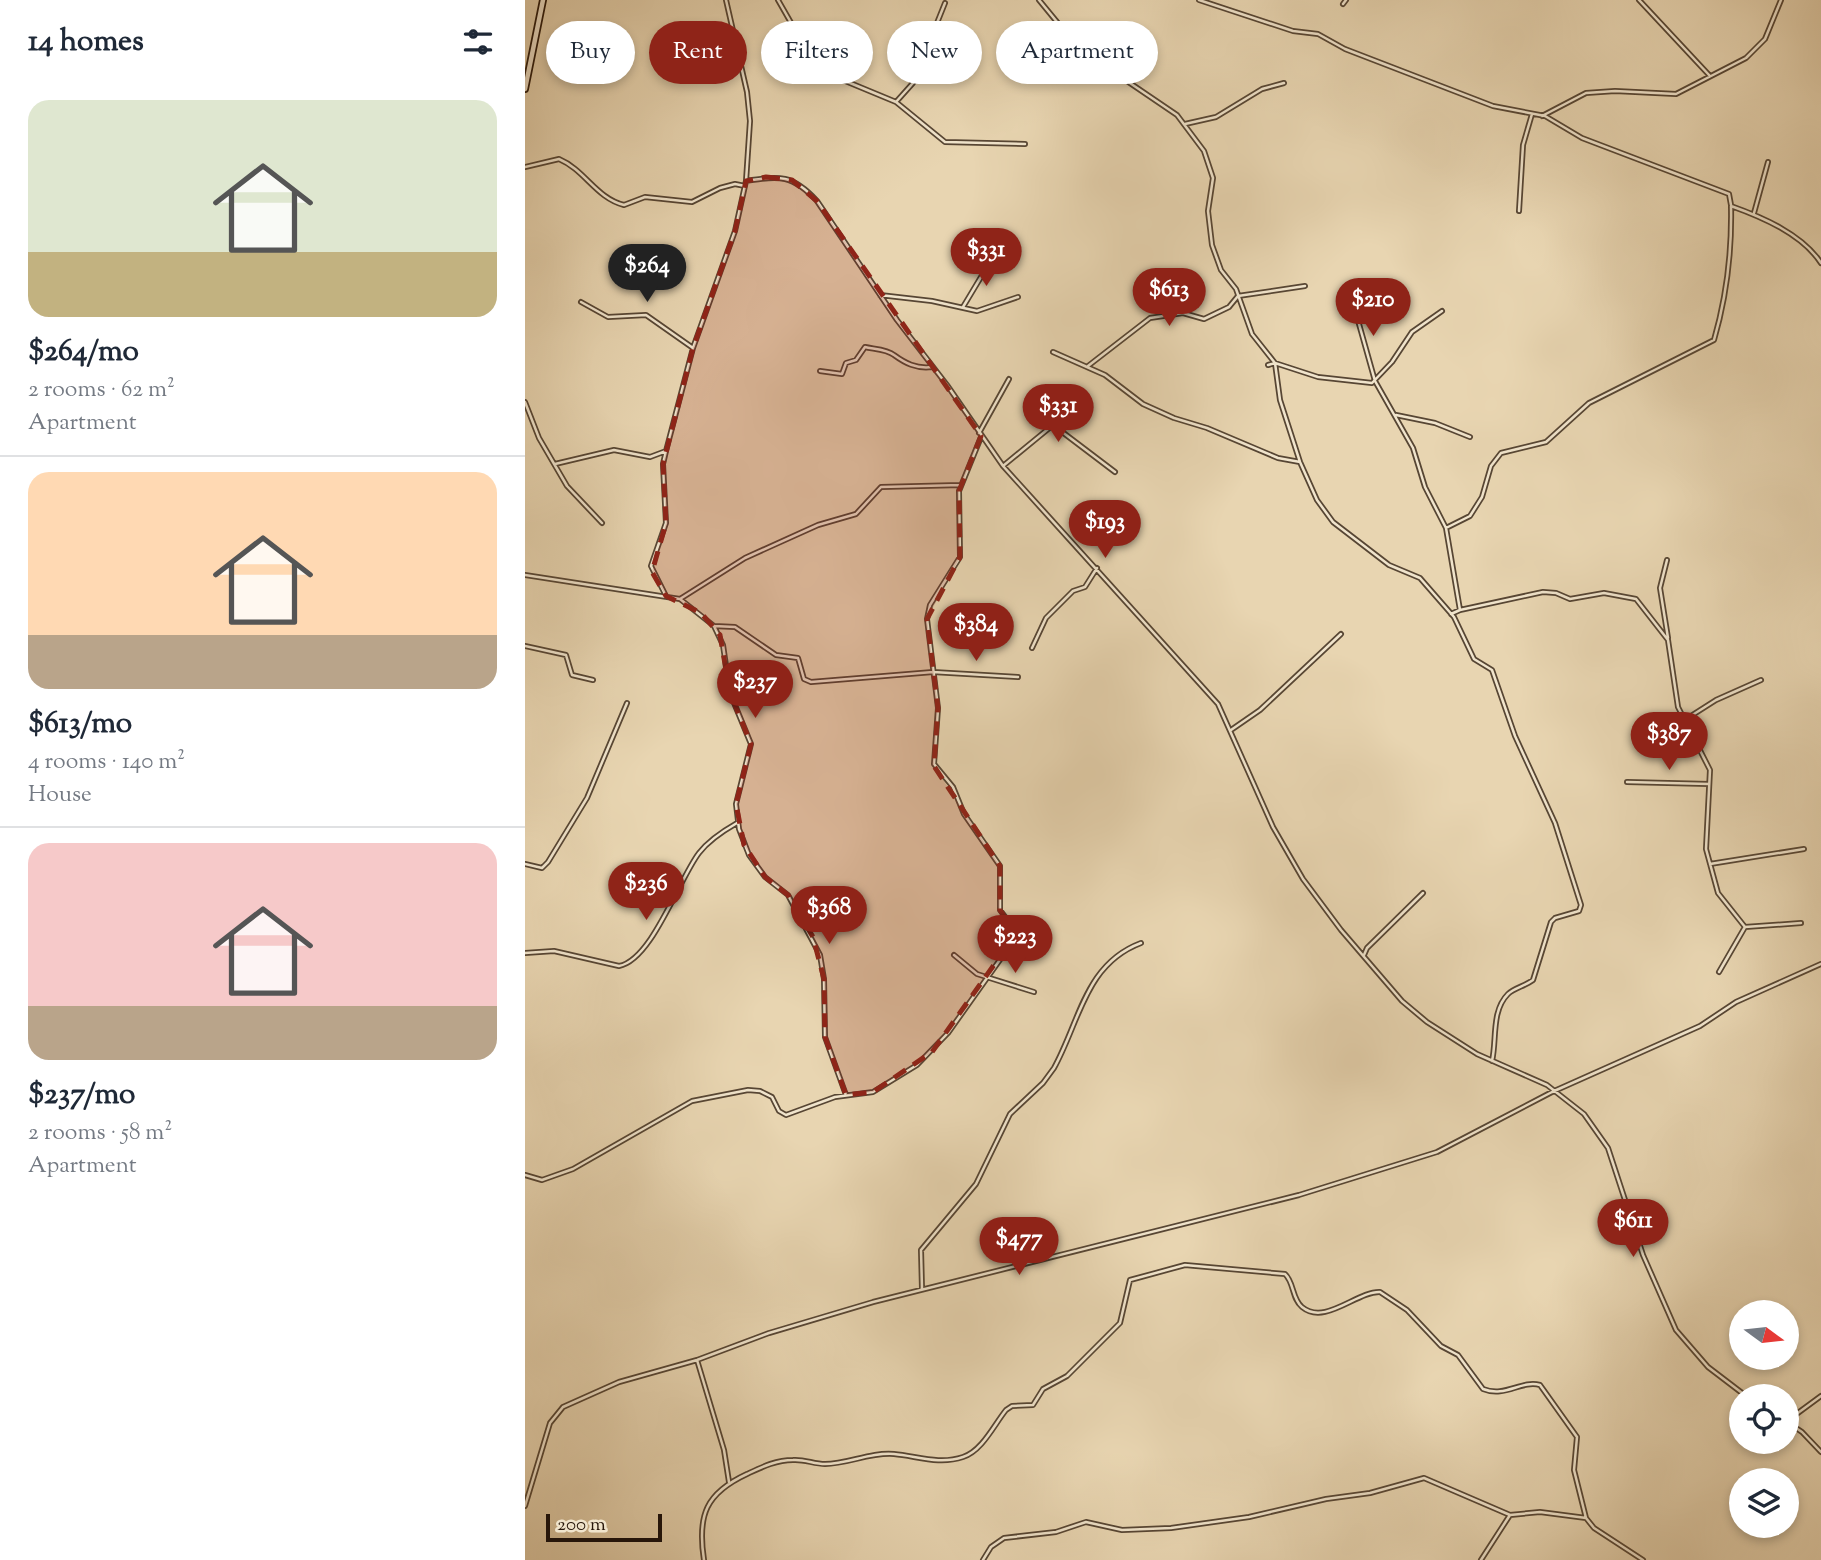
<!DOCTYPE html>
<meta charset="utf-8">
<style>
:root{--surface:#fff;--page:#f2f2f3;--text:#1f2937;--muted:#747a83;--line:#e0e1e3;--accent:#8f2418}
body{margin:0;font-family:"Sorts Mill Goudy",serif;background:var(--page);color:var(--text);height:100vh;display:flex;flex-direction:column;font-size:26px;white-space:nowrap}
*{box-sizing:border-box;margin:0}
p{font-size:23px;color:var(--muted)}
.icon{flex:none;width:38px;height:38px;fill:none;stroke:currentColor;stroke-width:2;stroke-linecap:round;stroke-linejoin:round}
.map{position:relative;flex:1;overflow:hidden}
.panel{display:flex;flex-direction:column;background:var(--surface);width:525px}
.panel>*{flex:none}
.hud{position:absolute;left:21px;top:21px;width:665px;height:63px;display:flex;gap:14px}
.needle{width:46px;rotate:105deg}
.tools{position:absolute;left:1204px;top:1300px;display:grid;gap:14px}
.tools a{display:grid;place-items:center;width:70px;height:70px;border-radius:50%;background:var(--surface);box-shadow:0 4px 10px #0003;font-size:35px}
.scale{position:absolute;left:21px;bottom:18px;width:116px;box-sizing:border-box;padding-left:7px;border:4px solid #27160a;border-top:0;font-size:19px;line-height:24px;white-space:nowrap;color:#27160a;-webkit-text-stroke:5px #f0e4cc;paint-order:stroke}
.price{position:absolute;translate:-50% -60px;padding:0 16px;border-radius:24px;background:var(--accent);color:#fff;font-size:23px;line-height:46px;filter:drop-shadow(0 2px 4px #0008)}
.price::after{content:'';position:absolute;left:50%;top:42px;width:21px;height:16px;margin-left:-10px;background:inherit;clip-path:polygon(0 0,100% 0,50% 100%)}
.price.current{background:#222;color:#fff}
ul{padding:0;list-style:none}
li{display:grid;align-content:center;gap:14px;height:371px;padding:0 28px}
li+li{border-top:2px solid var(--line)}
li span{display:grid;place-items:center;height:217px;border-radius:21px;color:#555}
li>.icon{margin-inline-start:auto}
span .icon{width:126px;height:126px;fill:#fffc;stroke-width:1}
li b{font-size:30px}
h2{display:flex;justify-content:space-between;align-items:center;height:84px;padding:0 28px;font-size:30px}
.pill{padding:0 24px;border-radius:32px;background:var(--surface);box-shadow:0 4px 10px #0003;font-size:24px;line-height:63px}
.pill.current{background:var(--accent);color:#fff}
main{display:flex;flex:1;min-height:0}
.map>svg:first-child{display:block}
</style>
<main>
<section class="panel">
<h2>14 homes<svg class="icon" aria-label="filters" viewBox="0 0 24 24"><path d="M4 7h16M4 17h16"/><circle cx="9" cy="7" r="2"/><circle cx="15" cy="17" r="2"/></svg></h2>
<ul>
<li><span style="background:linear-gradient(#dfe7d0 70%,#c2b280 0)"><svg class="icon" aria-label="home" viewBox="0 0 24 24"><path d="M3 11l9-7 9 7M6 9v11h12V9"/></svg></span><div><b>$264/mo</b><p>2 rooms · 62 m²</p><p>Apartment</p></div></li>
<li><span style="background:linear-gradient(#ffd9b3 75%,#b9a48a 0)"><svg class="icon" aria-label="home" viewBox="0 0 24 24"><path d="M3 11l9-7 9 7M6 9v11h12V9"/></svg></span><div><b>$613/mo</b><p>4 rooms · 140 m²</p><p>House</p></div></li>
<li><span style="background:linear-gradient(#f6c9c9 75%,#b9a48a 0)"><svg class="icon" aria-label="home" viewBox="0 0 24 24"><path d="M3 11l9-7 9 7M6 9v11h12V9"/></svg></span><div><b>$237/mo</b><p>2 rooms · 58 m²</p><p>Apartment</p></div></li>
</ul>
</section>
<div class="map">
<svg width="1296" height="1560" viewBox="0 0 1296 1560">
<rect width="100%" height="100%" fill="#e8d5b1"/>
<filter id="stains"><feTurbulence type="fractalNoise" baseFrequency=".00286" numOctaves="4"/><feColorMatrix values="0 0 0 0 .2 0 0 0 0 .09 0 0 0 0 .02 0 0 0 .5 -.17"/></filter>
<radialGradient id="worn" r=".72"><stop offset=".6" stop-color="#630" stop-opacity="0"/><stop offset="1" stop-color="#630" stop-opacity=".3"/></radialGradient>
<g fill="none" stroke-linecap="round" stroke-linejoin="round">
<!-- minor casing -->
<g stroke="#574634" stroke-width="6">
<path id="minor" d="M201 0 222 92 225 121 221 181C255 176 267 174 292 201L372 320 422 385 478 466 693 704 748 827 778 879 816 930 877 1001 902 1022 952 1054 1022 1085 1059 1114 1083 1148 1118 1255 1151 1330 1183 1367 1221 1396
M253 0 289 63 301 73 371 102 420 142 500 144
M514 0 546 39 571 60 652 115 679 151 688 178 683 211 687 245 696 270 711 289 727 334 750 363 755 400 775 462 792 500 808 522 864 565 895 578 929 617 949 659 967 670 990 736 1030 823 1056 905 1054 911 1030 918 1026 922 1008 980C1000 986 989 988 983 994 966 1011 972 1040 967 1061
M674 0 768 31 793 34 820 49 968 106 1020 116 1057 138 1204 194 1206 205
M1114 0 1185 76
M818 4 821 0
M371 102 388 83 420 3
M1017 116 1061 93 1090 91 1151 94 1221 58 1240 39 1256 0
M660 124 691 117 737 89 759 83
M0 167 34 159C60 170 71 198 99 205L120 197 167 202 195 188 210 184 220 186
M994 211 998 145 1007 114
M1229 213 1243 162
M355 295 407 301 452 311 493 297
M713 296 780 286
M827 299 850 381 888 448 900 487 921 528 935 610
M56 302 83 317 121 315 168 348
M438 307 468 257
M528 352 580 375 618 404 649 418 682 428 753 458 775 462
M743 365 750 363 793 377 847 383 867 362 887 332 917 311
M563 366 625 318 658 313 679 319 704 307 713 296
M295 371 317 374 321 363 331 360 340 347C348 349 362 349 369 355 380 363 391 369 407 367
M0 402 14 438 42 486 77 523
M871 415 910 423 945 437
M454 433 484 379
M30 464 89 450 125 457 141 451
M478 466 528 425 590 472
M921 528 945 516 957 497 966 466 976 453 1021 442 1064 403 1189 340C1202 295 1207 253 1206 206 1237 217 1277 234 1296 263
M1142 560 1135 588 1143 638
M0 575 155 599 189 626 198 645 205 693 226 744 211 804 214 829 224 855 240 877 263 895 295 955 299 979 300 1037 321 1095
M141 596 126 566 141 523 138 464 141 451 168 348 210 231 221 181
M155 599 220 558 293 525 331 514 356 487 436 485
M926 614 935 610 1018 592 1031 593 1045 599 1079 593 1111 599 1143 640 1153 707 1185 770 1181 849 1193 893 1220 927 1276 923
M189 626 210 627 251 655 273 658 279 679 286 682 408 672 493 677
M0 646 41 655 47 675 68 680
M507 648 521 618 548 591 560 587 572 568
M1158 721 1191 700 1236 680
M706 730 735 710 816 634
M1102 782 1184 784
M0 864 17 868 23 862 62 798 102 703
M1185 864 1279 849
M0 953 29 951 94 966C127 960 154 879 174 853 184 840 198 831 212 823
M429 955 452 974 509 992
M839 955 842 948 898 893
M1194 972 1220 927
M0 1175 17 1180 48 1169 167 1101 223 1090 235 1091 247 1097 254 1111 261 1115 310 1097 348 1092 392 1065 423 1033 489 940 490 930 475 910V866L439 814 428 787 409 764 413 708 402 619 405 605 435 557 434 491 456 437
M397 1289 396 1250 451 1184 485 1114 518 1083 529 1068C555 1021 560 964 616 943
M172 1360 199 1450 204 1482
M1262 1421 1296 1396
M1262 1422 1277 1432 1296 1452
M0 1506 25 1423 38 1407 94 1382 172 1360 244 1333 348 1302 774 1195 912 1152 1027 1092 1175 1026 1211 1002 1296 964
M179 1560C172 1515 181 1493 222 1474 237 1467 251 1460 268 1460 279 1459 289 1464 300 1464 323 1464 345 1452 369 1454 392 1456 414 1465 438 1457 457 1451 469 1425 481 1410L487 1406 508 1405 518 1389 542 1376 595 1323 605 1280 660 1265 760 1274C769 1282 767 1299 777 1307 800 1326 832 1291 855 1292L882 1310 916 1346 933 1355 958 1389C980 1398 996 1380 1015 1385L1052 1437 1049 1470 1061 1518 1069 1528 1118 1560
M458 1560 466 1547 479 1538 531 1532 561 1522 597 1530 646 1528 724 1517 801 1499 845 1493 899 1478 985 1515
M956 1560 985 1515 1015 1512 1061 1518"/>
</g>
<!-- secondary casing -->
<g stroke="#27160a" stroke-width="8">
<path id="secondary" d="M0 89 18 0"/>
</g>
<!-- minor -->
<use href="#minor" stroke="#f0e4cc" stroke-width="2.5"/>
<!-- secondary -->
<use href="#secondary" stroke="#f0e4cc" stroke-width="4.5"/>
</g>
<!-- marked area -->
<path fill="#8f2418" fill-opacity="0.2" stroke="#8f2418" stroke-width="5" stroke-dasharray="14 9" stroke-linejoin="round" d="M241 177 267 180 292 201 456 436 434 491 435 557 402 619 413 708 409 766 475 866V910L491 934 407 1052 348 1092 321 1095 300 1037 299 979 288 937 263 895 240 877 219 845 211 804 226 744 205 693 195 635 176 613 141 596 127 572 141 523 138 464 168 348 210 231 221 181Z"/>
<rect width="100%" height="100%" filter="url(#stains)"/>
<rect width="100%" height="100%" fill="url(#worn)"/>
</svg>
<div class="tools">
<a><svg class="needle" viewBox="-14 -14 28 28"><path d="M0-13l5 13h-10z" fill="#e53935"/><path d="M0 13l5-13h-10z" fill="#747a83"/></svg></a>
<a><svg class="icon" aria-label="locate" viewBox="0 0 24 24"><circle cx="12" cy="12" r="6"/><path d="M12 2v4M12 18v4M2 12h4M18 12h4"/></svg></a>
<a><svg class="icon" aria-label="layers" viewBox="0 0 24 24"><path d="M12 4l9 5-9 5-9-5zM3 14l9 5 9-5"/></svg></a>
</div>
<div class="scale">200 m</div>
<b class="price" style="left:461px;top:288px">$331</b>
<b class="price current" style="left:122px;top:304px">$264</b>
<b class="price" style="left:644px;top:328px">$613</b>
<b class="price" style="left:848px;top:338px">$210</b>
<b class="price" style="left:533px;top:444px">$331</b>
<b class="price" style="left:580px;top:560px">$193</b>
<b class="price" style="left:451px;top:663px">$384</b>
<b class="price" style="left:230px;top:720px">$237</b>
<b class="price" style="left:1144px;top:772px">$387</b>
<b class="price" style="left:121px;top:922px">$236</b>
<b class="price" style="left:304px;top:946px">$368</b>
<b class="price" style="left:490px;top:975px">$223</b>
<b class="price" style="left:1108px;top:1259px">$611</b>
<b class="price" style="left:494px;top:1277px">$477</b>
<div class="hud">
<a class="pill">Buy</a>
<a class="pill current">Rent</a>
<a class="pill">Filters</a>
<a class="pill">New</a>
<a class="pill">Apartment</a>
</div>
</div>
</main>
